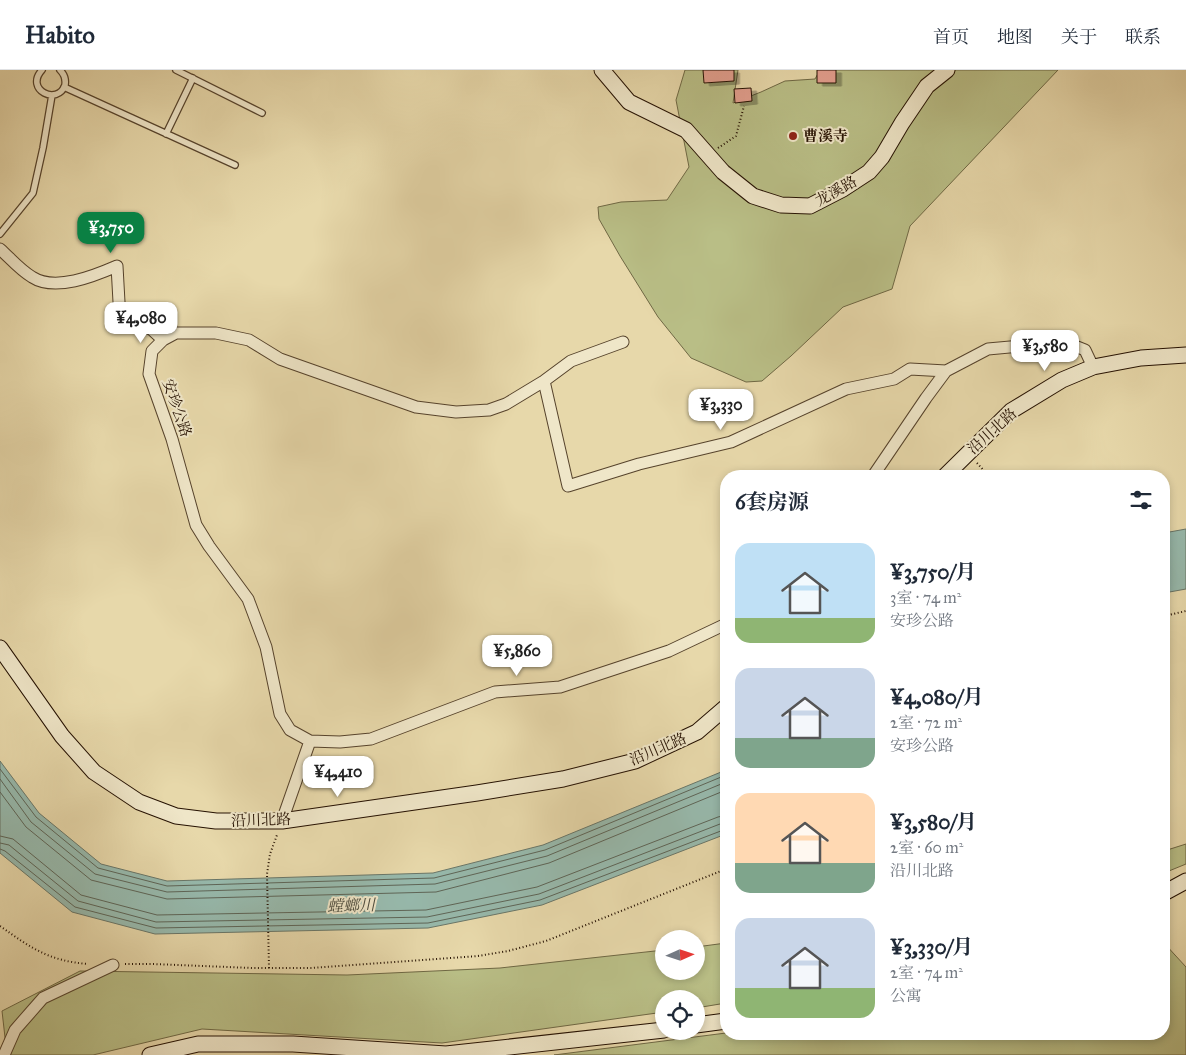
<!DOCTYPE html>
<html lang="zh">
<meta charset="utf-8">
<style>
:root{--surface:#fff;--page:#f2f2f3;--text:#1f2937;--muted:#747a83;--line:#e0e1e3;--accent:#0b8043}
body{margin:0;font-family:"IM FELL Great Primer","Noto Serif SC",serif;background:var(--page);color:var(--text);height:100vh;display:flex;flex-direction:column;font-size:19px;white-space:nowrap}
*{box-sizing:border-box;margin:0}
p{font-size:16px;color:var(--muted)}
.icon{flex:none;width:28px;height:28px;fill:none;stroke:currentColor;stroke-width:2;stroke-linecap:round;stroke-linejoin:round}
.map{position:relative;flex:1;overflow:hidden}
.details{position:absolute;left:720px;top:400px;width:450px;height:570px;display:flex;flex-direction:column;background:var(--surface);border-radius:20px;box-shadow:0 2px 8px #0003}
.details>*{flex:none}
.needle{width:32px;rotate:87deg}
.tools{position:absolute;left:655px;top:860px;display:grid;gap:10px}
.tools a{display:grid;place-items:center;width:50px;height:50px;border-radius:50%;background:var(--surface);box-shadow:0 2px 8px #0003;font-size:25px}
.price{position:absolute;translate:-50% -42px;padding:0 11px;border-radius:10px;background:#fff;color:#222;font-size:16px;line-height:32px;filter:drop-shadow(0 1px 2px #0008)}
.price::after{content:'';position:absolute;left:50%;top:30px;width:15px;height:11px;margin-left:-8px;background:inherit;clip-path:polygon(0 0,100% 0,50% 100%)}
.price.active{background:var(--accent);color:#fff}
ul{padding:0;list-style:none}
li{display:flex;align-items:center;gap:15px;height:125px;padding:0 15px}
li span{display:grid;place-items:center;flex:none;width:140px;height:100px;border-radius:15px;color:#555}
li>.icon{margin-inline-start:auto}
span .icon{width:60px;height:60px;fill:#fffc;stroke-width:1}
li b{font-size:21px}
h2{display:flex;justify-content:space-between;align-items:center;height:60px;padding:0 15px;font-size:21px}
header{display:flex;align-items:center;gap:30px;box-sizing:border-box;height:70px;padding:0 25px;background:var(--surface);border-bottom:1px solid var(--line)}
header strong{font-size:24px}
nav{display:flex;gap:28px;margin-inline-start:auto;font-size:18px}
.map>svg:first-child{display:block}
</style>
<header>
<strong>Habito</strong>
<nav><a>首页</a><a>地图</a><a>关于</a><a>联系</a></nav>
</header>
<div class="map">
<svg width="1186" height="985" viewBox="0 0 1186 985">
<defs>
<filter id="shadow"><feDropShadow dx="5.5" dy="3" stdDeviation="0" flood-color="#0004"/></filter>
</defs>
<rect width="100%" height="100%" fill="#e7d8aa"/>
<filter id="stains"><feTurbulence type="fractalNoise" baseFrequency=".004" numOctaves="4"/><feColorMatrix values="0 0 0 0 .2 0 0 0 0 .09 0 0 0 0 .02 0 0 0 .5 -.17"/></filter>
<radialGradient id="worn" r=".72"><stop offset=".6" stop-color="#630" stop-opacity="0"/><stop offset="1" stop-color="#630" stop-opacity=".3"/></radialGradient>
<!-- green -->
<path fill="#b9be86" stroke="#6f6844" d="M685 0H738L733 33 761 22 785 11 815 9 820 0H1058L910 156 892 219 843 237 791 286 762 311 746 312 691 288 658 247 620 186 599 149 598 137 621 132 667 130 689 97 676 30Z
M1186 774V794L1164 803V781Z
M726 873V933L696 938V929H664V942L442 973 202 959 93 985H7L2 941 80 901 347 905 500 898 664 880V901H696V877Z
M1164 873 1186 897V985H554L726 963 1164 964Z"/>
<!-- water -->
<path fill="#97b9ac" stroke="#697668" d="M1186 459V519L1164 523V463Z
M0 691 39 743 101 794 167 811 433 803 543 775 726 700V764L542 835 428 858 155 864 72 842 0 783Z"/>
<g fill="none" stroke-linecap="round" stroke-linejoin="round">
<!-- shore -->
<path stroke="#5e6557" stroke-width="1" d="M0 699 36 747 98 798 167 816 434 808 545 780 726 705
M0 709 31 752 95 804 167 822 435 814 547 786 726 712
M0 722 26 757 91 810 167 829 436 822 549 793 726 720
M0 766 13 769 81 825 157 845 426 840 537 817 718 747 726 745
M0 773 9 775 78 831 156 852 427 847 539 824 720 754 726 753
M0 779 5 781 75 837 156 858 428 853 540 830 726 759"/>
</g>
<!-- building -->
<path fill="#e39f8f" stroke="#251102" filter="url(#shadow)" d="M703 0H734V11L704 13Z
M817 0H836V13H817Z
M751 18 752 31 735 33 734 19Z"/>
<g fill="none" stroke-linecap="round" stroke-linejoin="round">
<!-- lane casing -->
<g stroke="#56432c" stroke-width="8">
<path id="lane" d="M42 0C24 20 58 36 65 15 66 9 64 4 60 0
M176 0 262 43
M64 17 235 95
M166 64 193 8
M0 164 33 123 43 78 52 25"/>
</g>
<!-- street casing -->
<g stroke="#56432c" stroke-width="13">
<path id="street" d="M0 179C10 188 20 200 32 207 55 222 94 206 117 196L120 250 151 259 163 270
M544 311 568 416 639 394 731 372 846 319 894 309 910 299 946 301
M873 406 926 328 946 301 988 279 1065 272 1085 280 1093 297
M310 671 340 672 371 669 495 622 560 617 669 581 726 554
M282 751 310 671 290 660 280 644 266 577 248 529 209 476 196 455 172 369 149 304 152 281 163 270 176 263H216L249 270 280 289 416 337 456 342 489 340 506 334 544 311 571 291 623 272
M4 985 15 960 43 928 113 895"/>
</g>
<!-- secondary casing -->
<g stroke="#251102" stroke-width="17">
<path id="secondary" d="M602 0 629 32 686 60 723 102 753 126 781 135 810 136 843 119 869 102 882 87 902 53 927 16 947 0
M945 406 1011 341 1062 310 1093 297 1141 288 1186 285
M0 578 62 666 94 702 139 732 176 746 216 751H282L477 723 563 709 635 691 697 662 726 637
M1164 823 1186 811
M696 955 726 951
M150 985 198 974H293L446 984 664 960"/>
</g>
<!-- path -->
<path stroke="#251102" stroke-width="2" stroke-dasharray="1 2.5" stroke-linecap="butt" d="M718 78 736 66 744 36
M977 393 989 406
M1164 546 1186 541
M0 856C31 878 49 891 88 894
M125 894H153L252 898H312L478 886 508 881 546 871 726 799
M269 898 267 804 270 784 277 765"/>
<!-- lane -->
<use href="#lane" stroke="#efe6c8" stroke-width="5.5"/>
<!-- street -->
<use href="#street" stroke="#efe6c8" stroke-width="11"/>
<!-- secondary -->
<use href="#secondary" stroke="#efe6c8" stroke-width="15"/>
</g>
<!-- markers -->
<circle fill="#8f2418" stroke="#efe6c8" stroke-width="2" cx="793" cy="66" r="5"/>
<g text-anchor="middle" stroke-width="4" stroke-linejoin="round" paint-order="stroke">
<!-- poi labels -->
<g font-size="15" font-weight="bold" fill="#251102" stroke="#efe6c8" text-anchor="start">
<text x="803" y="71">曹溪寺</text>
</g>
<!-- street labels -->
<g font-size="15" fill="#251102" stroke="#efe6c8">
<text transform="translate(836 121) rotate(-29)" y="5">龙溪路</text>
<text transform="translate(177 338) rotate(71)" y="5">安珍公路</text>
<text transform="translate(992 361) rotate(-42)" y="5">沿川北路</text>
<text transform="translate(658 679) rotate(-23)" y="5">沿川北路</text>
<text transform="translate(261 750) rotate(-2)" y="5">沿川北路</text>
</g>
<!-- water labels -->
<g font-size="16" font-style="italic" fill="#4d4c3e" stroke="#efe6c8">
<text transform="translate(351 835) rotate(-2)" y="6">螳螂川</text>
</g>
</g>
<rect width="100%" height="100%" filter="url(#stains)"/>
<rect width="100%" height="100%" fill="url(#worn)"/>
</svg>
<div class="tools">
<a><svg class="needle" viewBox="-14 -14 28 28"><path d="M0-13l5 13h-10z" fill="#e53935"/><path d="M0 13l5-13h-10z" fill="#747a83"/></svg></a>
<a><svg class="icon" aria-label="locate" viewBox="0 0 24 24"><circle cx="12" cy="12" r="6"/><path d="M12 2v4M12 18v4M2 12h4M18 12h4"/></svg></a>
</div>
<b class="price active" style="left:111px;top:184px">¥3,750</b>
<b class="price" style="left:141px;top:274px">¥4,080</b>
<b class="price" style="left:1045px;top:302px">¥3,580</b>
<b class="price" style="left:721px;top:361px">¥3,330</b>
<b class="price" style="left:517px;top:607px">¥5,860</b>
<b class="price" style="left:338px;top:728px">¥4,410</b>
<section class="details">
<h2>6套房源<svg class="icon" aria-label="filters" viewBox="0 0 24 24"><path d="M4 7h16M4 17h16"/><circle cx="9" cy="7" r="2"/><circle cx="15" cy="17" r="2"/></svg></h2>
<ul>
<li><span style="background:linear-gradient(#bfe0f5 75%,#8fb573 0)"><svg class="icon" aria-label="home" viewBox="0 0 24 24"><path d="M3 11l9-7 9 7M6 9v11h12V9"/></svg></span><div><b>¥3,750/月</b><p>3室 · 74 m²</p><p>安珍公路</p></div></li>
<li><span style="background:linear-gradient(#c9d6e8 70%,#7fa58c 0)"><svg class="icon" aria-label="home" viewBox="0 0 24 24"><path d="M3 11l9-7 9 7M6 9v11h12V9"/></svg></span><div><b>¥4,080/月</b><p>2室 · 72 m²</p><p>安珍公路</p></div></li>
<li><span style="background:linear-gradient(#ffd9b3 70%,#7fa58c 0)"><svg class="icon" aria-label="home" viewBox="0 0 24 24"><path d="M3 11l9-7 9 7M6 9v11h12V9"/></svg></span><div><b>¥3,580/月</b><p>2室 · 60 m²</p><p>沿川北路</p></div></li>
<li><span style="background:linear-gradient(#c9d6e8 70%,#8fb573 0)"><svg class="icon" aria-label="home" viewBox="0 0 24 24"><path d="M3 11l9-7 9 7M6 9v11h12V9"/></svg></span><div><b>¥3,330/月</b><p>2室 · 74 m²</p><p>公寓</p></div></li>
</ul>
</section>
</div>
